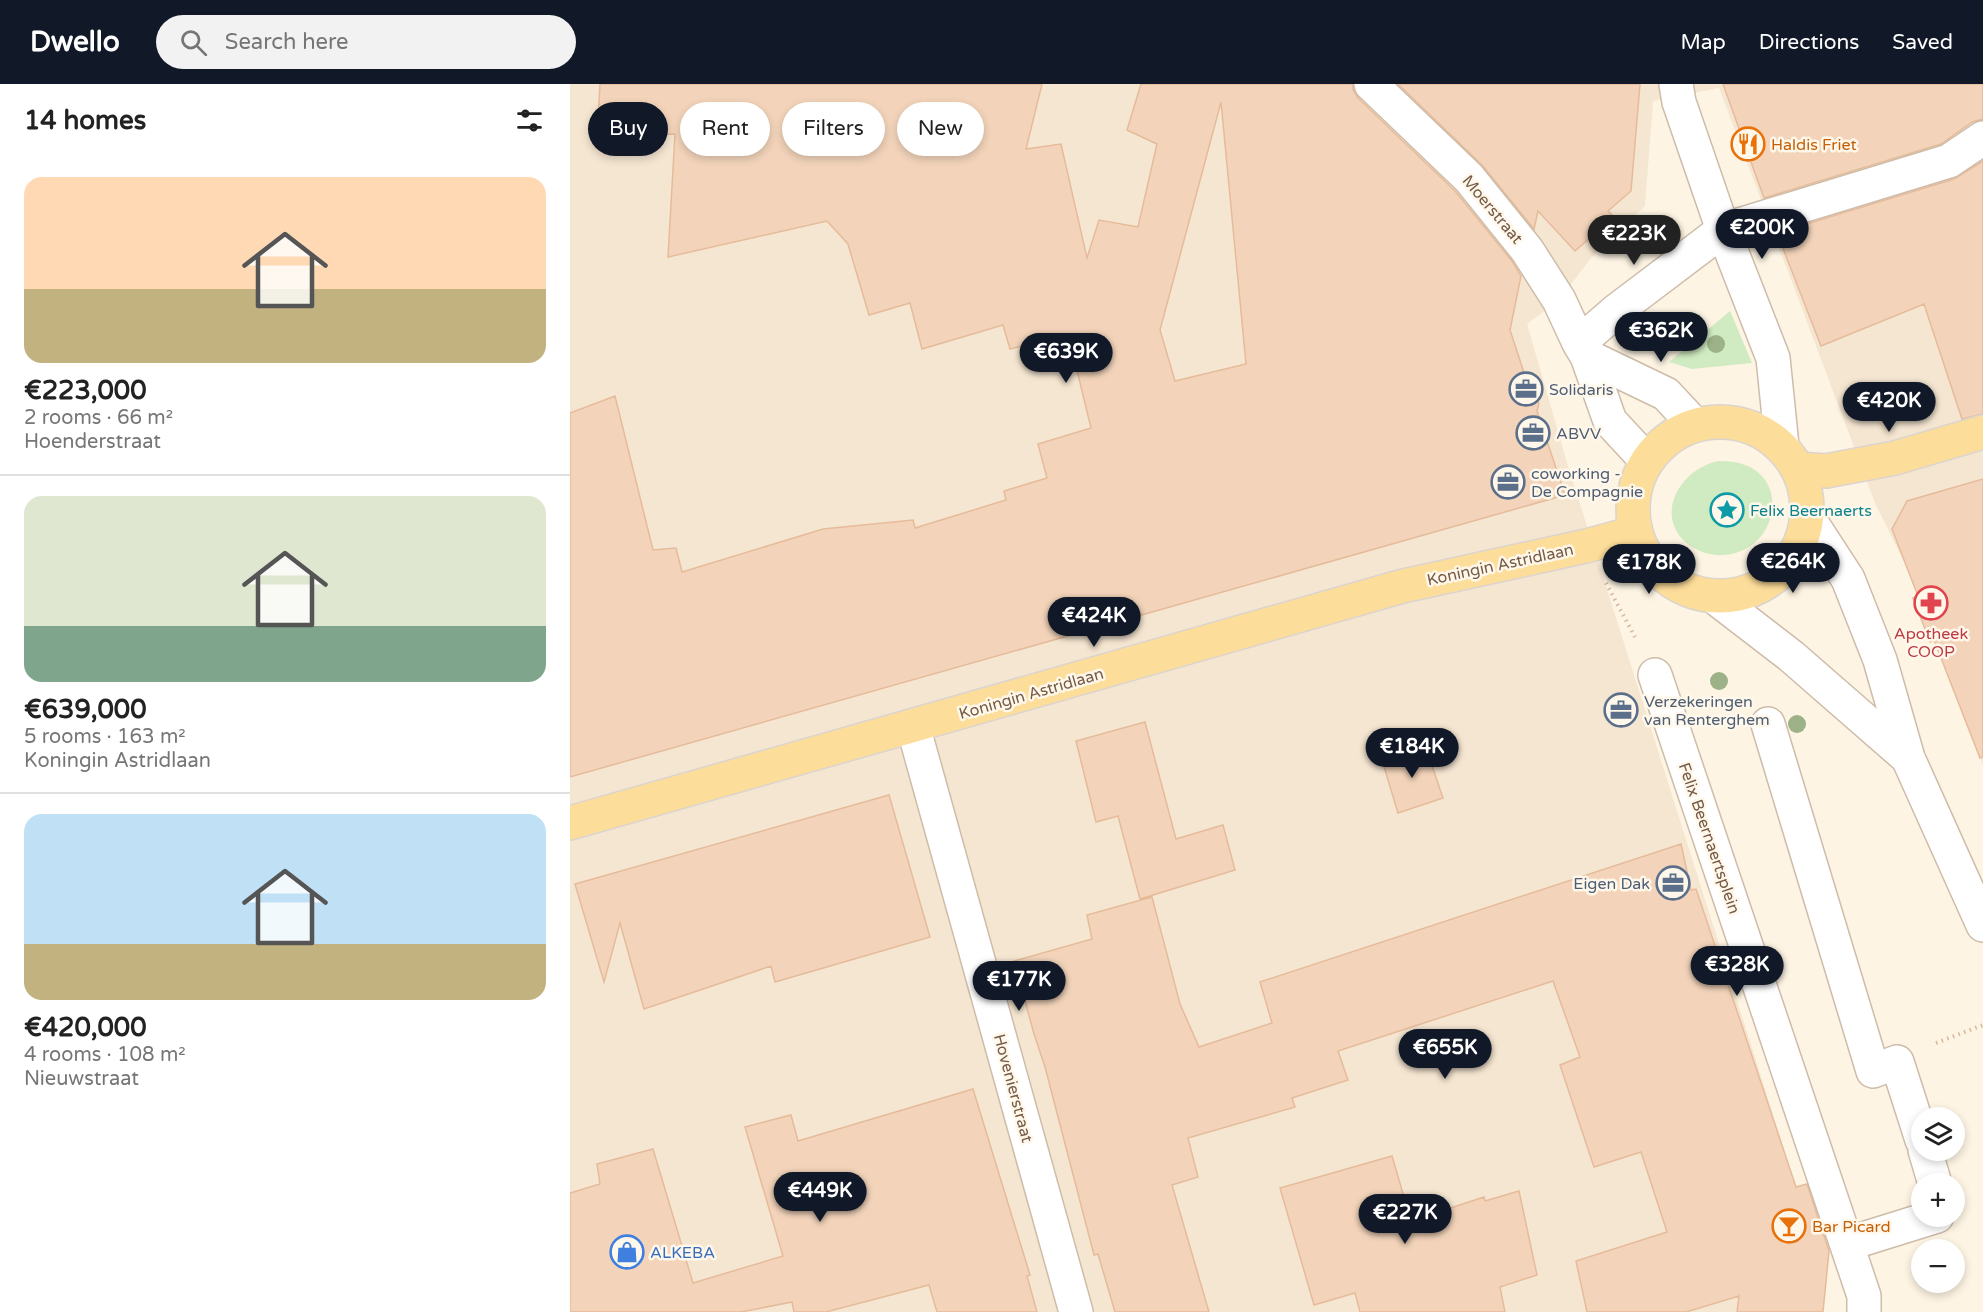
<!DOCTYPE html>
<meta charset="utf-8">
<style>
:root{--surface:#fff;--page:#f2f2f2;--text:#222;--muted:#767676;--line:#e0e0e0;--accent:#111827}
body{margin:0;font-family:"Varela Round",sans-serif;background:var(--page);color:var(--text);height:100vh;display:flex;flex-direction:column;font-size:22px;white-space:nowrap}
*{box-sizing:border-box;margin:0}
p{font-size:20px;color:var(--muted)}
.icon{flex:none;width:33px;height:33px;fill:none;stroke:currentColor;stroke-width:2;stroke-linecap:round;stroke-linejoin:round}
.map{position:relative;flex:1;overflow:hidden}
.sheet{display:flex;flex-direction:column;background:var(--surface);width:570px}
.sheet>*{flex:none}
.top-card{position:absolute;left:18px;top:18px;width:570px;height:54px;display:flex;gap:12px}
.tools{position:absolute;left:1341px;top:1023px;display:grid;gap:12px}
.tools a{display:grid;place-items:center;width:54px;height:54px;border-radius:50%;background:var(--surface);box-shadow:0 3px 9px #0003;font-size:30px}
.price{position:absolute;translate:-50% -51px;padding:0 14px;border-radius:21px;background:var(--accent);color:#fff;font-size:20px;line-height:39px;filter:drop-shadow(0 2px 3px #0008)}
.price::after{content:'';position:absolute;left:50%;top:36px;width:18px;height:14px;margin-left:-9px;background:inherit;clip-path:polygon(0 0,100% 0,50% 100%)}
.price.selected{background:#222;color:#fff}
ul{padding:0;list-style:none}
li{display:grid;align-content:center;gap:12px;height:318px;padding:0 24px}
li+li{border-top:2px solid var(--line)}
li span{display:grid;place-items:center;height:186px;border-radius:18px;color:#555}
li>.icon{margin-inline-start:auto}
span .icon{width:108px;height:108px;fill:#fffc;stroke-width:1}
li b{font-size:26px}
h2{display:flex;justify-content:space-between;align-items:center;height:72px;padding:0 24px;font-size:26px}
.tag{padding:0 21px;border-radius:27px;background:var(--surface);box-shadow:0 3px 9px #0003;font-size:21px;line-height:54px}
.tag.selected{background:var(--accent);color:#fff}
header{display:flex;align-items:center;gap:36px;box-sizing:border-box;height:84px;padding:0 30px;background:var(--accent);color:#fff}
header strong{font-size:28px}
nav{display:flex;gap:33px;margin-inline-start:auto;font-size:21px}
.search{width:420px;height:54px;background:var(--page);display:flex;align-items:center;gap:15px;box-sizing:border-box;padding:0 21px;border-radius:33px;color:var(--muted);font-size:22px}
main{display:flex;flex:1;min-height:0}
.map>svg:first-child{display:block}
</style>
<header>
<strong>Dwello</strong>
<div class="search"><svg class="icon" aria-label="search" viewBox="0 0 24 24"><circle cx="10" cy="10" r="6"/><path d="M15 15l6 6"/></svg>Search here</div>
<nav><a>Map</a><a>Directions</a><a>Saved</a></nav>
</header>
<main>
<section class="sheet">
<h2>14 homes<svg class="icon" aria-label="filters" viewBox="0 0 24 24"><path d="M4 7h16M4 17h16"/><circle cx="9" cy="7" r="2"/><circle cx="15" cy="17" r="2"/></svg></h2>
<ul>
<li><span style="background:linear-gradient(#ffd9b3 60%,#c2b280 0)"><svg class="icon" aria-label="home" viewBox="0 0 24 24"><path d="M3 11l9-7 9 7M6 9v11h12V9"/></svg></span><div><b>€223,000</b><p>2 rooms · 66 m²</p><p>Hoenderstraat</p></div></li>
<li><span style="background:linear-gradient(#dfe7d0 70%,#7fa58c 0)"><svg class="icon" aria-label="home" viewBox="0 0 24 24"><path d="M3 11l9-7 9 7M6 9v11h12V9"/></svg></span><div><b>€639,000</b><p>5 rooms · 163 m²</p><p>Koningin Astridlaan</p></div></li>
<li><span style="background:linear-gradient(#bfe0f5 70%,#c2b280 0)"><svg class="icon" aria-label="home" viewBox="0 0 24 24"><path d="M3 11l9-7 9 7M6 9v11h12V9"/></svg></span><div><b>€420,000</b><p>4 rooms · 108 m²</p><p>Nieuwstraat</p></div></li>
</ul>
</section>
<div class="map">
<svg width="1413" height="1228" viewBox="0 0 1413 1228">
<rect width="100%" height="100%" fill="#fdf4e3"/>
<!-- residential -->
<path fill="#f5e6d1" d="M0 0H1413V681L1338 486 1305 419 1149 4 1083 17 1075 122 1021 174 989 216 957 240 998 382 1255 1195 1251 1228H0Z"/>
<!-- green -->
<path fill="#d0ebc1" d="M1160 227 1182 279 1122 285 1099 278Z
M1149 377C1225 375 1214 467 1154 471 1142 472 1129 468 1119 461 1082 433 1110 384 1149 377Z"/>
<!-- building -->
<path fill="#f3d4ba" stroke="#e6bb9a" stroke-width="1.5" fill-rule="evenodd" d="M30 0H472L456 65 491 60 517 174 529 136 568 143 587 60 557 46 571 0H783V6L788 14 885 107 942 177 951 192 940 246 961 310 969 319 967 327 995 411 0 693V329L45 312 83 466 106 464 112 488 253 445 343 436 345 444 436 416 434 407 477 394 468 360 521 344 502 266 498 267 493 252 440 265 433 241 352 265 340 219 299 231 278 160 257 137 98 173 105 50 27 54ZM651 18 676 280 605 297 590 246Z
M828 0H1070L1061 107 1038 127 1044 133 1005 167 968 127 964 145 912 81Z
M1153 0H1413V35L1402 38 1371 60 1194 114Z
M1413 77V330L1392 335 1354 220 1251 262 1207 149 1384 95Z
M1413 395V673L1410 674 1364 556 1360 558 1343 514 1348 512 1322 445 1337 417Z
M575 638 606 755 653 741 665 786 570 815 548 732 526 738 506 657Z
M855 661 873 714 828 729 812 676Z
M319 711 360 853 205 898 201 882 74 925 50 839 34 898 5 800Z
M1111 760 1121 806 1126 805 1226 1103 1237 1100 1259 1167 1253 1228H1167L1169 1212 1116 1228H1017L1006 1177 1097 1148 1071 1068 1024 1083 990 981 1010 973 983 897 768 967 778 996 722 1014 725 1023 618 1054 628 1093 602 1101 639 1228H545L528 1170 524 1171 475 983 464 950 444 877 522 855 517 831 582 813 610 920 629 963 702 939 690 898Z
M403 1005 460 1191 457 1192 467 1228H367L359 1201 256 1228H224L222 1218 171 1228H0V1109L30 1100 27 1080 83 1065 123 1199 213 1172 175 1043 221 1031 228 1057Z
M822 1072 841 1137 914 1113 915 1117 949 1107 967 1191 930 1203 935 1228H790L785 1209 744 1221 710 1104Z"/>
<g fill="none" stroke-linecap="round" stroke-linejoin="round">
<!-- minor casing -->
<g stroke="#cebca9" stroke-width="36">
<path id="minor" d="M801 0 899 94 957 166 989 216 1009 259 1017 272 1040 337 1077 377
M1106 0 1109 18 1153 146 1203 274 1212 362
M1009 259 1046 227 1153 146 1379 77 1413 54
M1017 272 1096 310 1124 340
M1237 432 1278 495 1310 576 1338 674 1413 841
M1143 512 1221 572 1338 674
M1085 591 1294 1212V1228
M1198 640 1303 987 1327 978 1352 1056
M343 642 506 1228
M1355 1066 1365 1100
M1277 1160 1367 1132"/>
</g>
<!-- major casing -->
<g stroke="#dbd4cf" stroke-width="36">
<path id="major" d="M1063 425a87 87 0 1 1 174 0a87 87 0 1 1-174 0Z
M1229 385 1256 387 1325 374 1413 348
M0 739 833 502 1016 462 1064 449"/>
</g>
<!-- path -->
<path stroke="#d8b79d" stroke-width="4" stroke-dasharray="1.5 4.5" stroke-linecap="butt" d="M1036 499 1065 553
M1366 959 1413 941"/>
<!-- minor -->
<use href="#minor" stroke="#fff" stroke-width="33"/>
<!-- major -->
<use href="#major" stroke="#fddd9a" stroke-width="33"/>
</g>
<!-- trees -->
<g fill="#9db289">
<circle cx="1146" cy="260" r="9"/>
<circle cx="1149" cy="597" r="9"/>
<circle cx="1227" cy="640" r="9"/>
</g>
<!-- icons -->
<defs>
<g id="restaurant-ring" transform="scale(1.725)"><circle r="9.5" fill="#fff8ea" stroke="#e8710a" stroke-width="1.5"/><path d="M-5-6h1v4h1v-4h1v4h1v-4h1v5L-1.5 .5V6h-2V.5L-5-1ZM5-6V6H3V1.5H1.5Q1.5-4 5-6Z" fill="#e8710a"/></g>
<g id="office-ring" transform="scale(1.725)"><circle r="9.5" fill="#fff8ea" stroke="#5c6f8a" stroke-width="1.5"/><path d="M-6-3h4V-5.5h4V-3h4V5H-6ZM-1-4.5V-3h2v-1.5ZM-6 0V1H6V0Z" fill="#5c6f8a"/></g>
<g id="sight-ring" transform="scale(1.725)"><circle r="9.5" fill="#fff8ea" stroke="#0f9aa8" stroke-width="1.5"/><path d="M0-6L1.8-2.2L6-1.7L2.9 1.2L3.7 5.4L0 3.3L-3.7 5.4L-2.9 1.2L-6-1.7L-1.8-2.2Z" fill="#0f9aa8"/></g>
<g id="pharmacy-ring" transform="scale(1.725)"><circle r="9.5" fill="#fff8ea" stroke="#e0444e" stroke-width="1.5"/><path d="M-2-6h4v4h4v4h-4v4h-4v-4h-4v-4h4Z" fill="#e0444e"/></g>
<g id="bar-ring" transform="scale(1.725)"><circle r="9.5" fill="#fff8ea" stroke="#e8710a" stroke-width="1.5"/><path d="M-6-5H6L.8 .8V4.5H3.5V6h-7V4.5H-.8V.8Z" fill="#e8710a"/></g>
<g id="shop-ring" transform="scale(1.725)"><circle r="9.5" fill="#fff8ea" stroke="#3f7fe0" stroke-width="1.5"/><path d="M-5-2.5h2.3a2.7 3.5 0 0 1 5.4 0H5L5.5 6h-11ZM-1.5-2.5h3a1.5 2.3 0 0 0-3 0Z" fill="#3f7fe0"/></g>
</defs>
<g fill-rule="evenodd">
<use href="#restaurant-ring" x="1178" y="60"/>
<use href="#office-ring" x="956" y="305"/>
<use href="#office-ring" x="963" y="349"/>
<use href="#office-ring" x="938" y="398"/>
<use href="#sight-ring" x="1157" y="426"/>
<use href="#pharmacy-ring" x="1361" y="519"/>
<use href="#office-ring" x="1051" y="626"/>
<use href="#office-ring" x="1103" y="799"/>
<use href="#bar-ring" x="1219" y="1142"/>
<use href="#shop-ring" x="57" y="1168"/>
</g>
<g text-anchor="middle" stroke-width="5" stroke-linejoin="round" paint-order="stroke">
<!-- food labels -->
<g font-size="16" fill="#c56008" stroke="#fff8ea" text-anchor="start">
<text x="1201" y="66">Haldis Friet</text>
<text x="1242" y="1148">Bar Picard</text>
</g>
<!-- street labels -->
<g font-size="16" fill="#755b48" stroke="#fff8ea">
<text transform="translate(923 125) rotate(50)" y="6">Moerstraat</text>
<text transform="translate(930 480) rotate(-12)" y="6">Koningin Astridlaan</text>
<text transform="translate(461 609) rotate(-16)" y="6">Koningin Astridlaan</text>
<text transform="translate(1140 754) rotate(71)" y="6">Felix Beernaertsplein</text>
<text transform="translate(444 1004) rotate(75)" y="6">Hovenierstraat</text>
</g>
<!-- service labels -->
<g font-size="16" fill="#4e5e75" stroke="#fff8ea" text-anchor="start">
<text x="979" y="311">Solidaris</text>
<text x="986" y="355">ABVV</text>
<text x="961" y="395">coworking -<tspan x="961" dy="18">De Compagnie</tspan></text>
<text x="1074" y="623">Verzekeringen<tspan x="1074" dy="18">van Renterghem</tspan></text>
<text x="1080" y="805" text-anchor="end">Eigen Dak</text>
</g>
<!-- culture labels -->
<g font-size="16" fill="#0d838f" stroke="#fff8ea" text-anchor="start">
<text x="1180" y="432">Felix Beernaerts</text>
</g>
<!-- health labels -->
<g font-size="16" fill="#be3a42" stroke="#fff8ea">
<text x="1361" y="555">Apotheek<tspan x="1361" dy="18">COOP</tspan></text>
</g>
<!-- shop labels -->
<g font-size="16" fill="#366cbe" stroke="#fff8ea" text-anchor="start">
<text x="80" y="1174">ALKEBA</text>
</g>
</g>
</svg>
<div class="tools">
<a><svg class="icon" aria-label="layers" viewBox="0 0 24 24"><path d="M12 4l9 5-9 5-9-5zM3 14l9 5 9-5"/></svg></a>
<a>+</a>
<a>−</a>
</div>
<b class="price" style="left:1192px;top:176px">€200K</b>
<b class="price selected" style="left:1064px;top:182px">€223K</b>
<b class="price" style="left:1091px;top:279px">€362K</b>
<b class="price" style="left:496px;top:300px">€639K</b>
<b class="price" style="left:1319px;top:349px">€420K</b>
<b class="price" style="left:1223px;top:510px">€264K</b>
<b class="price" style="left:1079px;top:511px">€178K</b>
<b class="price" style="left:524px;top:564px">€424K</b>
<b class="price" style="left:842px;top:695px">€184K</b>
<b class="price" style="left:1167px;top:913px">€328K</b>
<b class="price" style="left:449px;top:928px">€177K</b>
<b class="price" style="left:875px;top:996px">€655K</b>
<b class="price" style="left:250px;top:1139px">€449K</b>
<b class="price" style="left:835px;top:1161px">€227K</b>
<div class="top-card">
<a class="tag selected">Buy</a>
<a class="tag">Rent</a>
<a class="tag">Filters</a>
<a class="tag">New</a>
</div>
</div>
</main>
